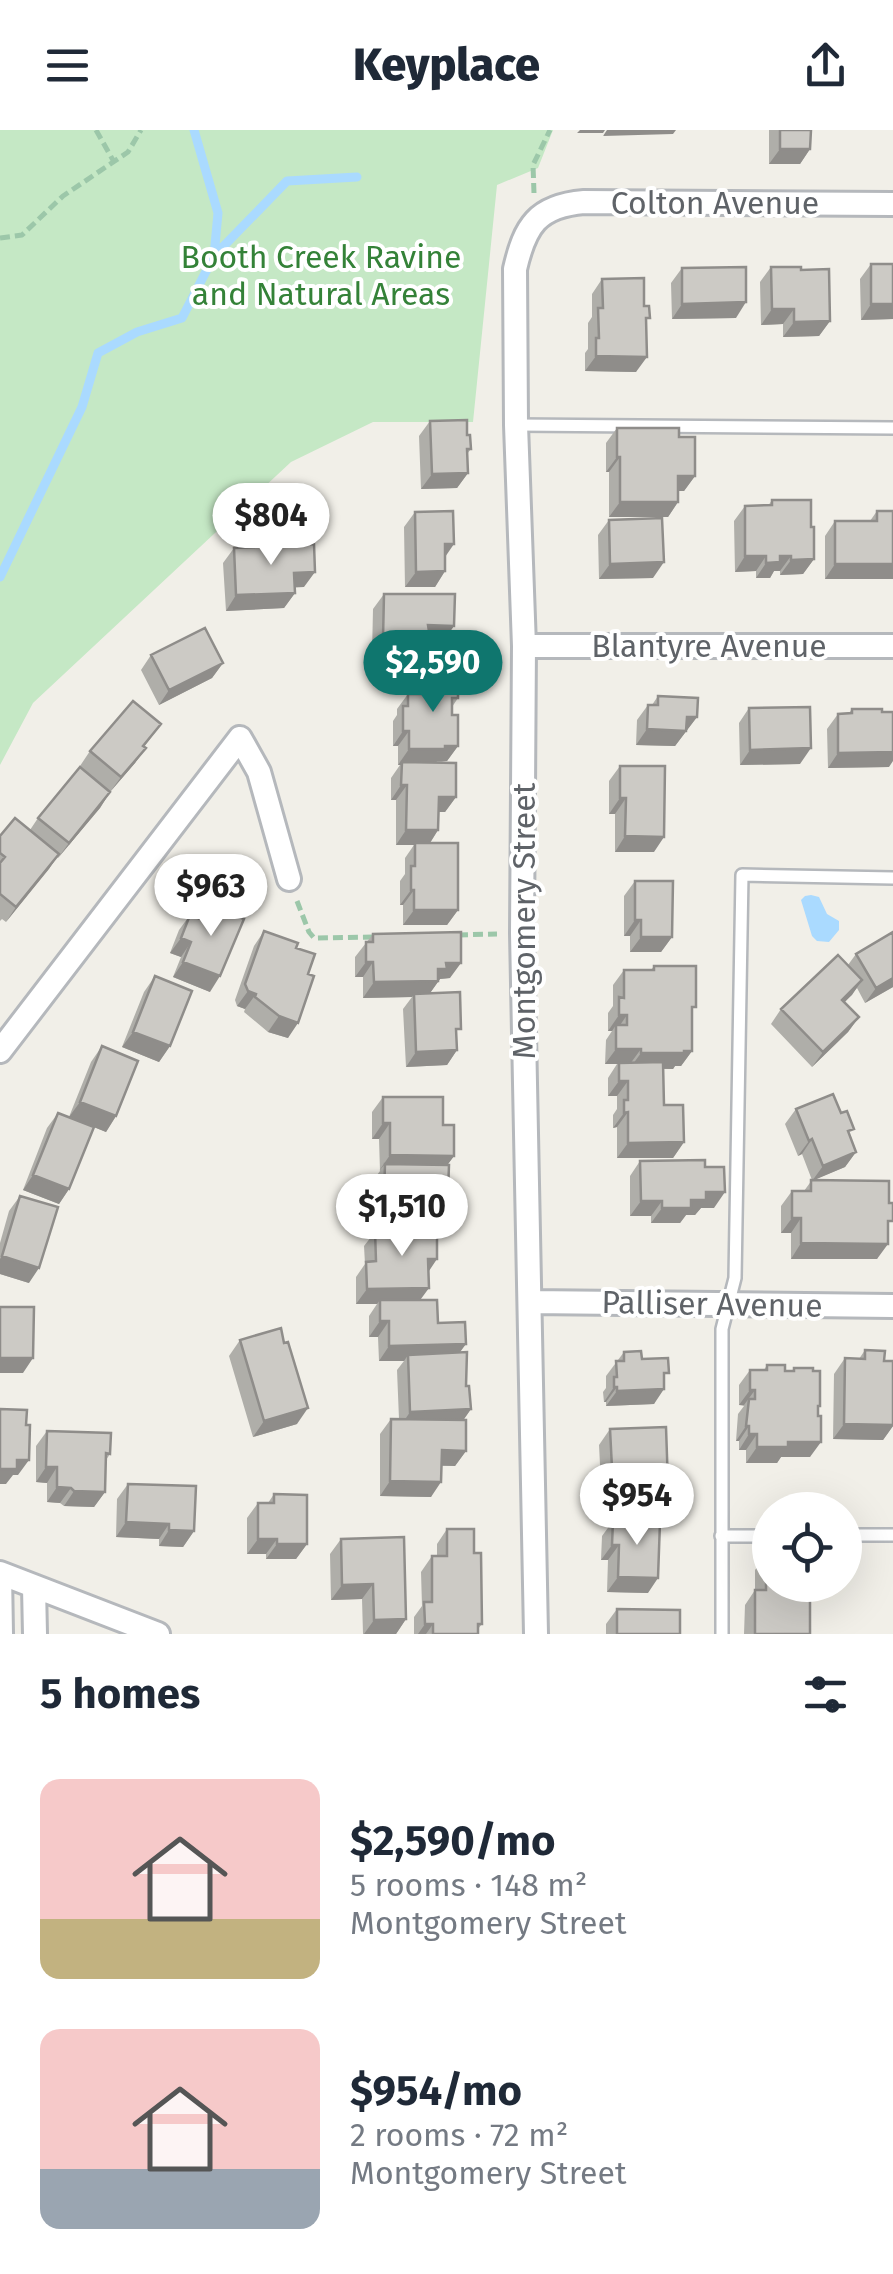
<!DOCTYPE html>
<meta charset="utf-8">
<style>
:root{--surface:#fff;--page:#f2f2f3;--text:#1f2937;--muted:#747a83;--accent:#0f766e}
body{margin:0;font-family:"Fira Sans",sans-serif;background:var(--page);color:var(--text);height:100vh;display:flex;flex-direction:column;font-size:38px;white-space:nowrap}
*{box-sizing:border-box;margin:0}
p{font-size:32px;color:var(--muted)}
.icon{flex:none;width:55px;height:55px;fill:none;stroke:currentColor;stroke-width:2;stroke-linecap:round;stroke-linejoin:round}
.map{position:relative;height:1504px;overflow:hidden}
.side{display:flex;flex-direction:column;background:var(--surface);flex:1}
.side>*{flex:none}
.buttons{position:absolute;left:752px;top:1362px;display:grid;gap:20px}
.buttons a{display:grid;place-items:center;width:110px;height:110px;border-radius:50%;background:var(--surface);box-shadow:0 10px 40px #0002;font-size:50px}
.price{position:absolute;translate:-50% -85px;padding:0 22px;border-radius:35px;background:#fff;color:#222;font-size:32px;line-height:65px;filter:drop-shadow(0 2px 5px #0008)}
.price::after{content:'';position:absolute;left:50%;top:60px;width:30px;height:22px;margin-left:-15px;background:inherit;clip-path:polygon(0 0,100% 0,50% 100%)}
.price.current{background:var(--accent);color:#fff}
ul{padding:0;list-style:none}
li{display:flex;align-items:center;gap:30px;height:250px;padding:0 40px}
li span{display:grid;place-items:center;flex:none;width:280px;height:200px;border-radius:20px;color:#555}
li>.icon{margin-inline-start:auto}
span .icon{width:120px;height:120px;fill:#fffc;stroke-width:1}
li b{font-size:42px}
h2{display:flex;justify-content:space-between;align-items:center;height:120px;padding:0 40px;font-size:42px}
header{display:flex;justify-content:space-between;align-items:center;height:130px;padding:0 40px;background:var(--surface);font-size:45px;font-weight:800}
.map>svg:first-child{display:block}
</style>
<header><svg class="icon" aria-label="menu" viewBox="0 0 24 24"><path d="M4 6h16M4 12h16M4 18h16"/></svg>Keyplace<svg class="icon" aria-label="share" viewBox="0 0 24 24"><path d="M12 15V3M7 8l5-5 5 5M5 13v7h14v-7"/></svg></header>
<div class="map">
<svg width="893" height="1504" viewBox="0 0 893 1504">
<rect width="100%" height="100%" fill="#f1efe8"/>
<!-- green -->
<path fill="#c5e8c5" d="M0 0H553L538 38 497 55 473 292H373L291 332 33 573 0 635Z"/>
<!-- water -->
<path fill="#aadaff" d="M811 765 819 767 827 784 839 791V800L829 812 817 811 812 806 801 770 805 766Z"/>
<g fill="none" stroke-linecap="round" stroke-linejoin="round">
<!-- stream -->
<path stroke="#aadaff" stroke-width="9" d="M216 124 287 51 357 47
M0 447 82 277 98 223 137 202 182 188 214 126 218 83 194 0"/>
<!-- service casing -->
<g stroke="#b5b8bc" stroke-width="16">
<path id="service" d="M516 295 893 298
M845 1405H893
M721 1406H770
M722 1504V1199L735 1148 742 745 893 748"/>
</g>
<!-- minor casing -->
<g stroke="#b5b8bc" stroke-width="28">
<path id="minor" d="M524 516H893
M0 921 240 608 259 642 289 749
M530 1172 893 1176
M34 1457 35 1504
M1 1504 0 1443 158 1504
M536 1504 522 803 524 516 516 295 515 139C525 96 537 76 584 72L893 74"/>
</g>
<!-- path -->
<path stroke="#9cc7a9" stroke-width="5" stroke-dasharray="10 5" stroke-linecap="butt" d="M96 0 114 32
M534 63 533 35 550 0
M0 108 22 105 63 66 128 22 141 0
M297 771 309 802 314 808 377 807
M458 805 497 804"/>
<!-- service -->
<use href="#service" stroke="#fff" stroke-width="11"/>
<!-- minor -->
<use href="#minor" stroke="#fff" stroke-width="22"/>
</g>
<!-- wall -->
<path fill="#afaea9" d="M769 0H811L810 19 800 34H769Z
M871 134 893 189 861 190 860 149Z
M771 137 801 140 830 191 819 206 783 207V194L761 195 760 152Z
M682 138 736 188 672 189 671 153Z
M602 149 646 194 636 242 585 241V223L588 219V193L592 187V164Z
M430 291 467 305 471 319 467 324 468 343 457 358 421 359 419 306Z
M617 298 679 307 695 346 684 361H678V372L668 387H609V342H606V313Z
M772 370 811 397 814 429 803 444 780 445V441H774L770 448H756V441L735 442 734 391 745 376H768Z
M877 381 893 449H825V406L835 391H870Z
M415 382 445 426V441L435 457H405L404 397Z
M609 390 653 448 599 449 598 405Z
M234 418 304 457H295V463L284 478 226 481 223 433Z
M384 464 454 496 443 511H430L431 514 420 529H415V536L404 551H376L377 524H372L373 479Z
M151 525 223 533 212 548 159 575 141 540Z
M425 546 458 568 452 577V585L458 616 447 631 436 633 456 667 445 682H439L438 700 430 713 458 780 447 795H403V775H400V751L405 744V728L414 715H396V670H391V648L400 635H398V616H393V591L397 585V579L408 564H415V561Z
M658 566 697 587 675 616 636 615 637 590 648 575H652Z
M749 578 800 634 740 635 739 593Z
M852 579 889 637 828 638 827 599 838 584 849 583Z
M161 594 144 617 135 633 110 662 80 636 90 621Z
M620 636 654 722H615V684H609V651Z
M110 662 100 678 58 728 57 727 6 792 2 789 0 791V706L30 700 38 688Z
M635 751 672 807 661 822H630V806H624V766Z
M209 775 210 862 173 847 181 827 170 823 179 800 190 785 199 789Z
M264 801 296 818 308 844 288 908 268 902 244 882 245 879 237 876 235 870 254 816Z
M373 804 450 848 440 849 430 863 457 906V920L447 935 406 937 403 879 412 867 363 868V847H355V827Z
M856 824 893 857 865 873 857 858 844 873 859 887 848 902 812 937 771 894 781 879 848 835Z
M654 836 692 882V921L681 936H675L673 939H663L664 975 684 1012 673 1028H617V997L613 998V985L617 979V966H608V948L617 934H605L606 910 612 901H608V883L613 876V855L624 840H651Z
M155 846 170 916 159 932 122 917 144 862Z
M102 916 116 986 106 1002 69 987 91 932Z
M383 967 443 995 454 1026 447 1035 448 1063 436 1079 431 1100 428 1141 420 1170 460 1223 471 1279 463 1290 466 1321 455 1336H442L431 1367 380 1366V1304L391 1289H399L397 1240 404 1231H379L378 1207H369V1186L377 1174H356V1147L365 1134 364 1116 371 1107 364 1106 365 1081 374 1068V1049L380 1041 379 1009H372V982Z
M796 979 850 1006 856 1022 845 1037 813 1050 888 1100 877 1129H791V1103H781V1076L792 1061H804L812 1050 802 1024 798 1026 785 994Z
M58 983 69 1059 59 1074 23 1060 47 998Z
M640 1031 705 1037 714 1078H701L695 1085H686L680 1093H651V1086H630V1046Z
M20 1066 29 1153 0 1144V1113L9 1081Z
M240 1210 284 1213 297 1294 253 1307 229 1226Z
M865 1220 884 1231H893V1296L883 1310 833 1309 834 1244 845 1228 859 1229Z
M624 1222 642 1229 664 1251 654 1274 606 1276V1272H604L603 1262 606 1258V1246Z
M767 1235 785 1241H792L794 1238 818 1280 810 1327H781L777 1333H746V1320H739V1311H736L738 1284 744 1276 739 1275V1255L750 1240H764Z
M610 1299 668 1355 658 1370 612 1372 611 1353 601 1354 599 1315Z
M47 1301 110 1324 106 1330 105 1362 94 1377 64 1376 60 1373 47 1372V1353L36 1352V1316Z
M128 1354 194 1401 183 1417 159 1416V1409L116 1407 117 1369Z
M274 1364 307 1414 296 1429H266V1424H247V1388L258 1373H268Z
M613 1391 648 1463 607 1462 608 1430H601L602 1406Z
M447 1399 474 1423 482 1494 478 1499V1504H414V1487L422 1476 421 1442 432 1426H437V1414Z
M341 1409 406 1489 396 1504H363L362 1469 331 1470 330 1424Z
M766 1425 810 1504H744L745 1475 755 1460V1440Z
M617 1479 680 1504H606V1494Z"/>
<!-- shaded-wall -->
<path fill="#8f8d8a" d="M580 0H605L603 3H577Z
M607 0H676L673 4 603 6Z
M780 19H810L800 34H769Z
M746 172 736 188 672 189 682 174Z
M871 174H893V189L861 190Z
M772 179H794L783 194 761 195Z
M830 191 819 206 783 207 794 192Z
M596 226 647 227 636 242 585 241Z
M617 327H620L609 342H606Z
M468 343 457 358 421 359 432 344Z
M678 346H695L684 361H668Z
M620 372H678L668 387H609Z
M445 414H454L443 430Z
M745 426H766L756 441 735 442Z
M780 426H791L780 441H774L770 448H756L766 433Z
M814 429 803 444 780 445 791 430Z
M664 432 653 448 599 449 610 434Z
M835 434H893V449H825Z
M445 441 435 457H405L416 442Z
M315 442 304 457 284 458 294 443Z
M295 463 284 478 226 481 236 465Z
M428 495 454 496 443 511 417 510Z
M383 509H387L377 524H372Z
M416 514H431L420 529H405Z
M223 533 212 548 159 575 169 560Z
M387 535 415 536 404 551H376Z
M687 587H697L675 616 636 615 647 599Z
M403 601H409L398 616H393Z
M445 616H458L447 631H437L435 635H398L409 619Z
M146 618 135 633 110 662 121 647Z
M811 618 800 634 740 635 750 620Z
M893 622V631L889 637 828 638 838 623Z
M401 655H407L396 670H391Z
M110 662 100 678 58 728 69 713Z
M439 667H456L445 682H428Z
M620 668H626L615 684H609Z
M406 700H438L428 716 415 713 414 715H396Z
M625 706 664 707 654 722H615Z
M59 724 49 739 6 792 16 777Z
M411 760H414L403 775H400Z
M414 780H458L447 795H403Z
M635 790H641L630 806H624Z
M641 807H672L661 822H630Z
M181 808 191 812 181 827 170 823Z
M183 832 220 846 210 862 173 847Z
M366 832H373L363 847H355Z
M446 833H461L450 848 440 849 428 866 414 864 412 867 363 868 374 852 438 839Z
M893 848V857L865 873 876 858Z
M862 850 852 865 831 885 842 870Z
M248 861 256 864 245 879 237 876Z
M619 885H627L616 901V895L612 901H608Z
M279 886 298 893 288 908 268 902Z
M859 887 848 902 812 937 823 922Z
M133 902 170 916 159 932 122 917Z
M616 919H641L630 934H605Z
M457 920 447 935 406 937 416 922Z
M692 921 681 936H675L673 939 630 938 641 923Z
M619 951H628L617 966H608Z
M80 972 116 986 106 1002 69 987Z
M628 982 617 997 613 998 624 983Z
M383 993H390L379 1009H372Z
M812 1009 802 1024 798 1026 809 1011Z
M684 1012 673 1028H617L628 1013Z
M856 1022 845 1037 812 1051 823 1036Z
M390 1025 454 1026 443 1041 385 1034 379 1041Z
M33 1045 69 1059 59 1074 23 1060Z
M706 1062H725L714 1078H701L695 1085H686L680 1093H651L662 1078 691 1070Z
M437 1063H448L438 1079 426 1078Z
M641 1071H662L651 1086H630Z
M792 1088H801L791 1103H781Z
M375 1091 436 1092 425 1107 375 1100 371 1107 364 1106Z
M801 1113 888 1114 877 1129H791Z
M2 1126 39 1138 29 1153 0 1144V1129Z
M428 1129H437L427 1144Z
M429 1158 418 1173 380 1170 377 1174H356L367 1159Z
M380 1191H389L378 1207H369Z
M466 1214 455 1229 408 1225 404 1231H379L389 1216Z
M0 1228H33L23 1243H0Z
M614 1257H617L606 1272H604Z
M664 1259 654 1274 606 1276 617 1261Z
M750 1260H755L744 1275H739Z
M308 1278 297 1294 253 1307 264 1291Z
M471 1279 460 1295 400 1297 410 1282Z
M844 1294 893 1295V1296L883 1310 833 1309Z
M746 1296H749L739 1311H736Z
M749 1304H757L746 1320H739Z
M788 1312H821L810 1327H781L777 1333H746L757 1317Z
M442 1320 466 1321 455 1336 431 1335Z
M17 1330H29L18 1345H13L6 1354H0V1339Z
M46 1337H57L47 1353 36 1352Z
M612 1338H622L611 1353 601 1354Z
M390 1351 441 1352 431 1367 380 1366Z
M668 1355 658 1370 612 1372 622 1357Z
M57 1357 71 1358 60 1373 47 1372Z
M74 1361 105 1362 94 1377 64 1376Z
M126 1392 169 1394 159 1409 116 1407Z
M169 1400 194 1401 183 1417 159 1416Z
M258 1409H277L266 1424H247Z
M277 1414H307L296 1429H266Z
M612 1415H619L608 1430H601Z
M618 1447 658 1448 648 1463 607 1462Z
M373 1454 362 1469 331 1470 342 1455Z
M406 1489 396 1504H364L374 1490Z
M425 1494H433L426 1504H418Z"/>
<!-- building -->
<path fill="#cccac5" stroke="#8f8d8a" stroke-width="2.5" d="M780 0H811L810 19H780Z
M871 134H893V174H871Z
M746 137V172L682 174V138Z
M771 137H801V140L829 139 830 191 794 192V179H772Z
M644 148V176H649L650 188H646L647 227 596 226V208H599L598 178H603L602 149Z
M467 290V305H470L471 319H467L468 343 432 344 430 291Z
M617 298H679V307H695V346H678V372H620V327H617Z
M772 370H811V397H814V429L791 430V426H780V432L766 433V426H745V376L772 375Z
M453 381 454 414H445V441L416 442 415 382Z
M877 381H893V434H835V391H877Z
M662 388 664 432 610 434 609 390Z
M314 414 315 442 294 443 295 463 236 465 234 418Z
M384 464H455L454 496 428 495 431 514H416L415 536 387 535V509H383Z
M205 498 223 533 169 560 151 525Z
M425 546H458V568H452V585H458V616H445V619H409V601H403V576H408V564H425Z
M658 566 698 568 697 587H687L686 601 647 599 648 575H658Z
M133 571 161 594 143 616 146 618 121 647 90 621Z
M810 577 811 618 750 620 749 578Z
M852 579H882V582H893V622L838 623V584L852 583Z
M402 632 456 633V667H439L438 700H406L407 655H401Z
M620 636H665L664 707 625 706 626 668H620Z
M80 637 110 662 69 713 38 688Z
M15 688 59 724 16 777 0 764V733L5 727 0 723V706Z
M415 713H458V780H414V760H411V736H415Z
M635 751H673L672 807H641V790H635Z
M209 775 244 789 220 846 183 832 191 812 181 808 190 785 203 790Z
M264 801 298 813 296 818 315 824 308 844 314 846 298 893 279 886 255 867 256 864 248 861 245 854Z
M461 802V833H446L447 839H438V851L374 852 373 832H366V812H373V804Z
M893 802V848L876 858 856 824Z
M838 825 862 850 842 870 859 887 823 922 781 879Z
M654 836H696V877H692V921H684V923H641V919H616V895H627V885H619V867L624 868V840H654Z
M155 846 192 861 170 916 133 902Z
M460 862 461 899H456L457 920 416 922 414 864Z
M102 916 138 931 116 986 80 972Z
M663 932 664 975H683L684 1012 628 1013V982L624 983V970H628V951H619V933Z
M833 964 841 983 847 981 854 999 848 1001 856 1022 823 1036 812 1009 809 1011 796 979Z
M383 967H443V995H454V1026L390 1025V993H383Z
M58 983 94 997 69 1059 33 1045Z
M705 1030V1037H724L725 1062H706V1070H691V1078H662V1071H641L640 1031Z
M385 1034 449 1035 448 1063H437L436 1092 375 1091V1066L384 1067Z
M811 1050 889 1051V1073H893V1091H888V1114L801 1113V1088H792V1061H811Z
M20 1066 58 1077 39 1138 2 1126Z
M375 1100H437V1129H428L429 1158 367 1159 366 1132 376 1131Z
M380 1170H437L438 1193 465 1192 466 1214 389 1216V1191H380Z
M0 1177H34L33 1228H0Z
M281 1198 284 1213 288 1212 308 1278 264 1291 240 1210Z
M865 1220 885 1221 884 1231H893V1295L844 1294 845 1228 865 1229Z
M641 1221 642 1229 668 1228 669 1243H664V1259L617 1261V1257H614V1247H617L616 1231H624V1222Z
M467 1222 466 1256H469L471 1279 410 1282 408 1225Z
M767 1235H785V1241H794V1238H813V1241H820V1276H818V1286H821V1312H788V1317H757V1304H749V1296H746L749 1269H755V1260H750V1240H767Z
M0 1279 27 1280 26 1295H30L29 1330H17V1339H0Z
M391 1289 466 1290V1321L442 1320 441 1352 390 1351Z
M666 1297 668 1355 622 1357V1338H612L610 1299Z
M47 1301 111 1303 110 1324 106 1323 105 1362 74 1361 71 1358 57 1357V1337H46Z
M128 1354 196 1356 194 1401 169 1400V1394L126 1392Z
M274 1364 307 1365V1414H277V1409H258V1373H274Z
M613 1391 660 1392 658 1448 618 1447 619 1415H612Z
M447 1399H474V1423H481L482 1494H478V1504H433V1494H425L424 1472H432V1426H447Z
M404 1407 406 1489 374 1490 373 1454 342 1455 341 1409Z
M766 1425H770V1455H810V1504H755V1460H766Z
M617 1479 680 1480V1504H617Z"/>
<g text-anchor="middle" stroke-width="8" stroke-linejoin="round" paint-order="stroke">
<!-- street labels -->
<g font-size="32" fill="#5f6368" stroke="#fff">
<text x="715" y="84">Colton Avenue</text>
<text x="709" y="527">Blantyre Avenue</text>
<text transform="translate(524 791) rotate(-90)" y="11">Montgomery Street</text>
<text transform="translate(712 1174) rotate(1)" y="11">Palliser Avenue</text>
</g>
<!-- park labels -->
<g font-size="32" fill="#348238" stroke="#fff">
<text x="321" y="138">Booth Creek Ravine<tspan x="321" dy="37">and Natural Areas</tspan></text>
</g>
</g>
</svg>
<div class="buttons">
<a><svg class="icon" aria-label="locate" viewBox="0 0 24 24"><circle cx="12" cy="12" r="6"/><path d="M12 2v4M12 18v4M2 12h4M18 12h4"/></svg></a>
</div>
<b class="price" style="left:271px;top:438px">$804</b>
<b class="price current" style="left:433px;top:585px">$2,590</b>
<b class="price" style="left:211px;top:809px">$963</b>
<b class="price" style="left:402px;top:1129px">$1,510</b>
<b class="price" style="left:637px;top:1418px">$954</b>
</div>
<section class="side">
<h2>5 homes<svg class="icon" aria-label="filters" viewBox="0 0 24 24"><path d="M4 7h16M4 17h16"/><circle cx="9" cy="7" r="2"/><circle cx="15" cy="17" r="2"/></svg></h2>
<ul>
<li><span style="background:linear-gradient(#f6c9c9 70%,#c2b280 0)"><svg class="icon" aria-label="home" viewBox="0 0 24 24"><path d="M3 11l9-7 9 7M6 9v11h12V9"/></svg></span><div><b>$2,590/mo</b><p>5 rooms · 148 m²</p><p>Montgomery Street</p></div></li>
<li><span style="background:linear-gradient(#f6c9c9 70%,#9aa5b1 0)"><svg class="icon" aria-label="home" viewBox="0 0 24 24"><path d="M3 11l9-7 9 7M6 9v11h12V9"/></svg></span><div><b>$954/mo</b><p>2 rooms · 72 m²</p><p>Montgomery Street</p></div></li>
</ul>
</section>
